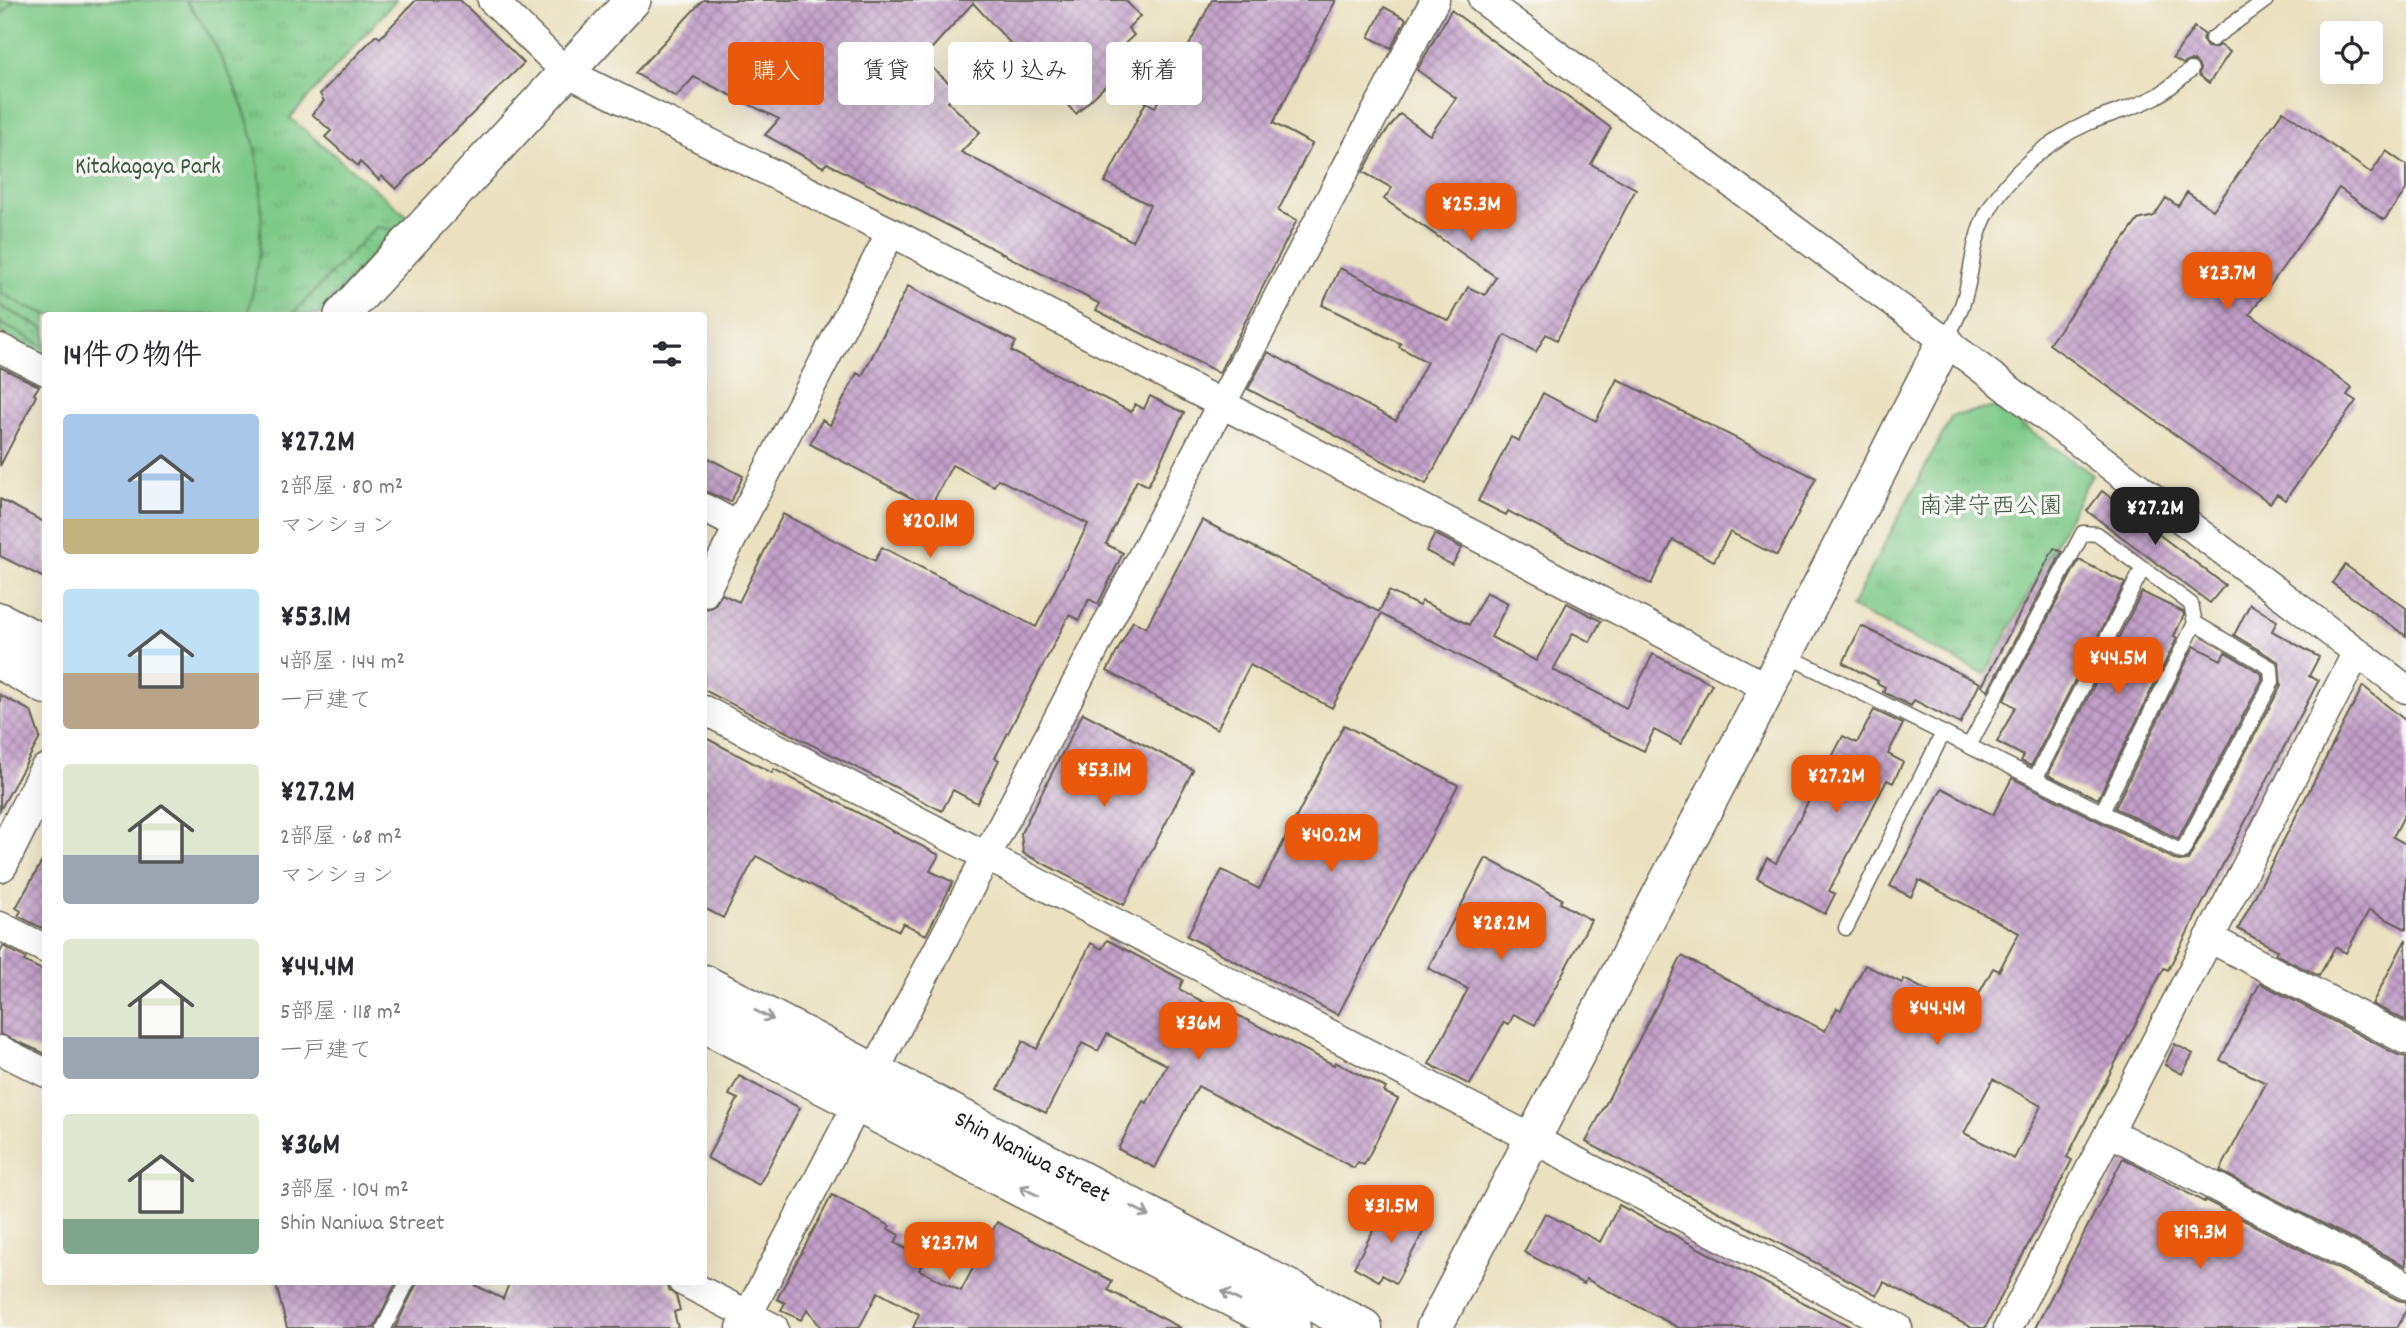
<!DOCTYPE html>
<html lang="ja">
<meta charset="utf-8">
<style>
:root{--surface:#fff;--page:#f2f2f3;--text:#2b2b33;--muted:#7c7c81;--accent:#ea580c}
body{margin:0;font-family:Dekko,"Klee One",sans-serif;background:var(--page);color:var(--text);height:100vh;display:flex;flex-direction:column;font-size:26px;white-space:nowrap}
*{box-sizing:border-box;margin:0}
p{font-size:23px;color:var(--muted)}
.icon{flex:none;width:38px;height:38px;fill:none;stroke:currentColor;stroke-width:2;stroke-linecap:round;stroke-linejoin:round}
.map{position:relative;flex:1;overflow:hidden}
.sheet{position:absolute;left:42px;top:312px;width:665px;height:973px;display:flex;flex-direction:column;background:var(--surface);border-radius:7px;box-shadow:0 7px 28px #0002}
.sheet>*{flex:none}
.hud{position:absolute;left:728px;top:42px;width:665px;height:63px;display:flex;gap:14px}
.tools{position:absolute;left:2320px;top:21px;display:grid;gap:14px}
.tools a{display:grid;place-items:center;width:63px;height:63px;border-radius:7px;background:var(--surface);box-shadow:0 7px 28px #0002;font-size:35px}
.price{position:absolute;translate:-50% -60px;padding:0 16px;border-radius:14px;background:var(--accent);color:#fff;font-size:23px;line-height:46px;filter:drop-shadow(0 2px 4px #0008)}
.price::after{content:'';position:absolute;left:50%;top:42px;width:21px;height:16px;margin-left:-10px;background:inherit;clip-path:polygon(0 0,100% 0,50% 100%)}
.price.active{background:#222;color:#fff}
ul{padding:0;list-style:none}
li{display:flex;align-items:center;gap:21px;height:175px;padding:0 21px}
li span{display:grid;place-items:center;flex:none;width:196px;height:140px;border-radius:7px;color:#555}
li>.icon{margin-inline-start:auto}
span .icon{width:84px;height:84px;fill:#fffc;stroke-width:1}
li b{font-size:30px}
h2{display:flex;justify-content:space-between;align-items:center;height:84px;padding:0 21px;font-size:30px}
.tag{padding:0 24px;border-radius:7px;background:var(--surface);box-shadow:0 7px 28px #0002;font-size:24px;line-height:63px}
.tag.active{background:var(--accent);color:#fff}
.map>svg:first-child{display:block}
</style>
<div class="map">
<svg width="2406" height="1328" viewBox="0 0 2406 1328">
<defs>
<pattern id="grass-tufts" width="24" height="20" patternUnits="userSpaceOnUse" patternTransform="scale(1.75)"><rect width="24" height="20" fill="#7dc987"/><path d="M3 7l-1-3M5 7V3M7 7l1-3M15 17l-1-3M17 17v-4M19 17l1-3" fill="none" stroke="#6bac74"/></pattern>
<pattern id="garden-dots" width="8" height="8" patternUnits="userSpaceOnUse" patternTransform="scale(1.75)"><rect width="8" height="8" fill="#7dc987"/><path d="M2 2h.1M6 6h.1" fill="none" stroke="#6bac74" stroke-width="1.8" stroke-linecap="round"/></pattern>
<pattern id="building-cross-hatch" width="8" height="8" patternUnits="userSpaceOnUse" patternTransform="scale(1.75)"><rect width="8" height="8" fill="#c29fc9"/><path d="M0 0l8 8M0 8l8-8" fill="none" stroke="#9d81a2"/></pattern>
</defs>
<rect width="100%" height="100%" fill="#f6f6f2"/>
<filter id="ink" filterUnits="userSpaceOnUse"><feTurbulence type="fractalNoise" baseFrequency=".0143" numOctaves="2"/><feDisplacementMap in="SourceGraphic" scale="14" xChannelSelector="R" yChannelSelector="G"/><feConvolveMatrix kernelMatrix="1 2 1 2 8 2 1 2 1" color-interpolation-filters="sRGB"/></filter>
<filter id="wash" filterUnits="userSpaceOnUse"><feTurbulence type="fractalNoise" baseFrequency=".00686" numOctaves="4" result="noise"/><feDisplacementMap in="SourceGraphic" scale="28" xChannelSelector="R" yChannelSelector="G"/><feGaussianBlur stdDeviation="1.57" result="paint"/><feColorMatrix in="noise" values="0 0 0 0 0 0 0 0 0 0 0 0 0 0 0 0 0 1.4 0 .05"/><feComposite in="paint" operator="in"/></filter>
<g filter="url(#wash)">
<rect width="100%" height="100%" fill="#ebe1c0"/>
<!-- grass -->
<path fill="url(#grass-tufts)" stroke="#4c7252" stroke-width="2" d="M0 0H396L290 118 411 219 323 315H46L45 355 0 332Z
M1996 407 2092 474 1985 675 1851 607 1952 416Z"/>
<!-- garden -->
<path fill="url(#garden-dots)" stroke="#4c7252" stroke-width="2" d="M376 227 396 230 316 315H291Z
M0 306 45 329V347L0 323Z"/>
<!-- pitch -->
<path fill="#7dc987" stroke="#4c7252" stroke-width="2" d="M14 0H185C202 20 213 40 224 64 269 152 269 220 248 315H50L25 306 0 292V17Z"/>
<g id="blocks">
<!-- building -->
<path fill="url(#building-cross-hatch)" fill-rule="evenodd" d="M416 0H460L524 63 396 189 382 176 379 180 360 162 358 166 325 137 331 131 312 114 324 101 320 94 376 35 380 38Z
M703 0H1125L1140 16 1128 28 1134 35 1116 52 1128 64 1076 114 973 3 922 59 958 91 948 102 980 132 961 152 1132 241 1150 205 1105 182 1146 102 1155 107 1173 77 1212 0H1336L1273 123 1312 144 1278 211 1297 220 1219 373 1096 310 1100 304 827 163 823 167 765 135 779 119 694 77 676 97 635 73Z
M1384 7 1406 19 1391 48 1369 37Z
M1451 10 1611 128 1591 164 1636 189 1557 340 1546 334 1536 352 1505 335 1426 484 1248 389 1268 352 1396 421 1427 362 1399 347 1401 344 1322 305 1340 268 1449 321 1468 287 1485 295 1496 277 1384 199 1392 188 1363 172 1383 136 1400 114 1430 135 1456 98 1417 70Z
M2194 27 2204 34 2203 41 2207 47 2214 48 2220 45 2230 52 2209 83 2199 75 2200 68 2195 61H2189L2183 64 2173 58Z
M2283 111 2371 173 2386 151 2406 165V190L2384 220 2339 188 2250 314 2352 388 2347 395 2356 401 2285 500 2277 494 2270 503 2049 344 2138 220 2154 216 2166 198 2178 206 2187 192 2213 210Z
M908 286 1016 342 1011 351 1131 412 1135 404 1144 409 1150 396 1184 413 1148 486 1137 480 1106 544 1123 553 1098 604 1089 599 1079 620 1069 615 995 758 999 760 977 803 953 790 942 811 704 690V609L713 607 722 594 739 602 783 514 875 561 882 547 1036 627 1058 584 1088 524 998 479 994 486 952 465 930 508 810 444 822 420 830 425 857 373 862 376Z
M0 367 39 386 34 394 36 396 0 466Z
M1617 379 1816 478 1777 556 1730 532 1714 561 1673 540 1651 584 1508 511 1506 515 1478 501 1511 437 1519 441 1543 393 1596 421Z
M704 456 743 476 731 502 704 491Z
M2102 491 2225 585 2210 603 2087 511Z
M0 499 46 523V579L0 556Z
M1202 520 1379 612 1389 591 1419 606 1422 601 1469 625 1486 592 1508 603 1491 637 1536 661 1567 603 1601 621 1590 642 1573 633 1553 670 1626 708 1653 654 1712 684 1681 744 1654 730 1644 751 1594 727 1381 614 1332 708 1250 665 1217 729 1107 671 1133 621 1146 628Z
M1435 534 1462 548 1452 565 1426 551Z
M2054 548 2062 552 1988 690 1982 686Z
M2079 560 2125 583 2031 766 2021 761 2024 756 1997 742 2015 707 2004 700Z
M2345 565 2406 608V636L2332 583Z
M2142 592 2183 612 2184 615 2174 636 2177 638 2098 799 2048 775Z
M2250 604 2277 621 2272 631 2319 657 2309 676 2319 680 2168 970 2164 968 2067 1157 2072 1160 1985 1328H1972L1884 1282 1877 1295 1586 1142 1682 956 1825 1031 1837 1008 1841 1010 1865 965 1902 983 1904 979 1969 1012 1993 968 1999 971 2019 933 1919 880 1911 897 1890 886 1942 788 1993 815 2012 778 2178 861 2188 860 2281 686 2279 662 2234 635ZM1993 1079 2041 1106 2014 1159 1964 1133Z
M1861 626 1980 683 1960 724 1914 700 1911 706 1883 692 1885 687 1877 683 1878 681 1843 663Z
M2194 646 2221 660 2225 652 2262 674V680L2178 839 2115 808Z
M2363 686 2406 721V812L2393 837 2406 844V929L2369 910 2346 953 2335 947 2319 976 2275 954 2277 950 2238 929Z
M0 695 31 711 40 738 0 810Z
M1874 710 1903 724 1888 754 1903 762 1893 783 1887 780 1829 891 1835 894 1825 914 1757 878 1767 858 1776 863 1843 736 1857 743Z
M1083 713 1193 770 1124 905 1023 853 1021 833Z
M1344 725 1458 785 1338 1015 1187 936 1222 870 1259 889Z
M704 737 772 773 774 769 939 855 930 871 953 882 926 935 903 923 899 931 756 856 723 918 704 908Z
M46 854V921L42 928 18 916 21 911 16 908Z
M1486 858 1562 899 1560 903 1591 920 1535 1025 1514 1014 1509 1024 1504 1022 1470 1085 1429 1064 1468 989 1428 968Z
M2406 939V1021L2372 1004Z
M1107 940 1183 980 1179 989 1220 1011 1222 1007 1334 1065 1335 1062 1386 1088 1384 1092 1398 1099 1364 1165 1358 1162 1354 1168 1198 1086 1155 1168 1118 1149 1143 1101 1147 1103 1167 1065 1107 1034 1098 1051 1082 1043 1046 1113 998 1089 1023 1041 1037 1049 1091 943 1102 949Z
M3 946 26 958 24 961 46 972V1054L0 1034V953Z
M2260 983 2398 1055 2406 1057V1266L2220 1171 2266 1083 2220 1060Z
M2175 1044 2193 1054 2182 1074 2165 1065Z
M739 1076 800 1108 759 1185 707 1158 738 1099 729 1095Z
M2123 1158 2204 1202 2205 1200 2398 1300 2406 1302V1310L2397 1328H2035Z
M832 1195 890 1226 888 1229 899 1235 895 1243 925 1259 919 1270 961 1291 997 1222 1112 1281 1108 1290 1181 1328H913L919 1314 878 1292 859 1328H821L808 1309 801 1320 781 1310 785 1303 777 1299Z
M1393 1204 1428 1223 1396 1283 1382 1275 1379 1281 1354 1267 1377 1223 1382 1226Z
M1619 1205 1715 1257 1853 1328H1679L1586 1279 1584 1284 1524 1252 1545 1213 1600 1242Z
M275 1281H397L374 1328H287Z
M418 1281H467L503 1299 510 1281H665L668 1289 676 1296 680 1310 674 1312 678 1328H395Z"/>
</g>
</g>
<g filter="url(#ink)">
<use href="#blocks" fill-opacity="0" stroke="#646155" stroke-width="2"/>
<g fill="none" stroke-linecap="round" stroke-linejoin="round">
<!-- service casing -->
<g stroke="#646155" stroke-width="17">
<path id="service" d="M2212 39 2266 0
M1945 341C1954 325 1962 309 1966 292 1973 265 1973 240 1986 215 2007 175 2047 141 2088 123 2111 113 2135 108 2157 96 2169 89 2180 78 2191 70
M1786 655 2182 852 2272 682 2271 668 2195 623 2191 604 2097 534 2083 533 1969 746
M2035 779 2143 568
M2102 812 2195 623
M1846 928 1943 733
M384 1328 408 1281"/>
</g>
<!-- minor casing -->
<g stroke="#646155" stroke-width="31">
<path id="minor" d="M492 0 566 72 891 232 1768 688
M1483 0 1945 341 2406 689
M0 348 46 371
M704 508 738 526
M704 593 891 232
M704 710 1898 1328
M0 926 46 949
M2209 938 2406 1040
M0 1050 46 1073
M2109 1132 2406 1285
M682 1281 774 1328
M741 1328 1222 403 1435 0
M2008 1328 2357 652"/>
</g>
<!-- tertiary casing -->
<g stroke="#646155" stroke-width="38">
<path id="tertiary" d="M342 315 633 0
M0 864 46 772
M1434 1328 1768 688 1945 341"/>
</g>
<!-- primary casing -->
<g stroke="#646155" stroke-width="41">
<g id="primary">
<path d="M0 622 46 646"/>
<path d="M0 660 46 685"/>
<path id="s1" d="M704 984 1363 1328"/>
<path d="M704 1023 1291 1328"/>
</g>
</g>
<!-- service -->
<use href="#service" stroke="#fff" stroke-width="14"/>
<!-- minor -->
<use href="#minor" stroke="#fff" stroke-width="28"/>
<!-- tertiary -->
<use href="#tertiary" stroke="#fff" stroke-width="35"/>
<!-- primary -->
<use href="#primary" stroke="#fff" stroke-width="38"/>
</g>
<!-- one-way arrows -->
<defs><path id="oneway-shaft" d="M-6 0H5M1.5-3L5.5 0L1.5 3" fill="none" stroke-width="1.6" stroke-linecap="round" stroke-linejoin="round" transform="scale(1.75)"/></defs>
<g stroke="#999">
<use href="#oneway-shaft" transform="translate(764 1015) rotate(27)"/>
<use href="#oneway-shaft" transform="translate(1029 1191) rotate(-153)"/>
<use href="#oneway-shaft" transform="translate(1140 1211) rotate(28)"/>
<use href="#oneway-shaft" transform="translate(1231 1296) rotate(-152)"/>
</g>
</g>
<g text-anchor="middle" stroke-width="7" stroke-linejoin="round" paint-order="stroke">
<!-- park labels -->
<g font-size="24" fill="#3e5941" stroke="#f6f6f2">
<text x="148" y="173">Kitakagaya Park</text>
<text x="1991" y="513">南津守西公園</text>
</g>
<!-- street labels -->
<g font-size="24" fill="#1c1c1c" stroke="#f6f6f2">
<text dy="8" stroke="none"><textPath href="#s1" startOffset="371">Shin Naniwa Street</textPath></text>
</g>
</g>
</svg>
<div class="tools">
<a><svg class="icon" aria-label="locate" viewBox="0 0 24 24"><circle cx="12" cy="12" r="6"/><path d="M12 2v4M12 18v4M2 12h4M18 12h4"/></svg></a>
</div>
<b class="price" style="left:1471px;top:243px">¥25.3M</b>
<b class="price" style="left:2227px;top:312px">¥23.7M</b>
<b class="price active" style="left:2155px;top:547px">¥27.2M</b>
<b class="price" style="left:930px;top:560px">¥20.1M</b>
<b class="price" style="left:2118px;top:697px">¥44.5M</b>
<b class="price" style="left:1104px;top:809px">¥53.1M</b>
<b class="price" style="left:1836px;top:815px">¥27.2M</b>
<b class="price" style="left:1331px;top:874px">¥40.2M</b>
<b class="price" style="left:1501px;top:962px">¥28.2M</b>
<b class="price" style="left:1937px;top:1047px">¥44.4M</b>
<b class="price" style="left:1198px;top:1062px">¥36M</b>
<b class="price" style="left:1391px;top:1245px">¥31.5M</b>
<b class="price" style="left:2200px;top:1271px">¥19.3M</b>
<b class="price" style="left:949px;top:1282px">¥23.7M</b>
<div class="hud">
<a class="tag active">購入</a>
<a class="tag">賃貸</a>
<a class="tag">絞り込み</a>
<a class="tag">新着</a>
</div>
<section class="sheet">
<h2>14件の物件<svg class="icon" aria-label="filters" viewBox="0 0 24 24"><path d="M4 7h16M4 17h16"/><circle cx="9" cy="7" r="2"/><circle cx="15" cy="17" r="2"/></svg></h2>
<ul>
<li><span style="background:linear-gradient(#a9c7e8 75%,#c2b280 0)"><svg class="icon" aria-label="home" viewBox="0 0 24 24"><path d="M3 11l9-7 9 7M6 9v11h12V9"/></svg></span><div><b>¥27.2M</b><p>2部屋 · 80 m²</p><p>マンション</p></div></li>
<li><span style="background:linear-gradient(#bfe0f5 60%,#b9a48a 0)"><svg class="icon" aria-label="home" viewBox="0 0 24 24"><path d="M3 11l9-7 9 7M6 9v11h12V9"/></svg></span><div><b>¥53.1M</b><p>4部屋 · 144 m²</p><p>一戸建て</p></div></li>
<li><span style="background:linear-gradient(#dfe7d0 65%,#9aa5b1 0)"><svg class="icon" aria-label="home" viewBox="0 0 24 24"><path d="M3 11l9-7 9 7M6 9v11h12V9"/></svg></span><div><b>¥27.2M</b><p>2部屋 · 68 m²</p><p>マンション</p></div></li>
<li><span style="background:linear-gradient(#dfe7d0 70%,#9aa5b1 0)"><svg class="icon" aria-label="home" viewBox="0 0 24 24"><path d="M3 11l9-7 9 7M6 9v11h12V9"/></svg></span><div><b>¥44.4M</b><p>5部屋 · 118 m²</p><p>一戸建て</p></div></li>
<li><span style="background:linear-gradient(#dfe7d0 75%,#7fa58c 0)"><svg class="icon" aria-label="home" viewBox="0 0 24 24"><path d="M3 11l9-7 9 7M6 9v11h12V9"/></svg></span><div><b>¥36M</b><p>3部屋 · 104 m²</p><p>Shin Naniwa Street</p></div></li>
</ul>
</section>
</div>
